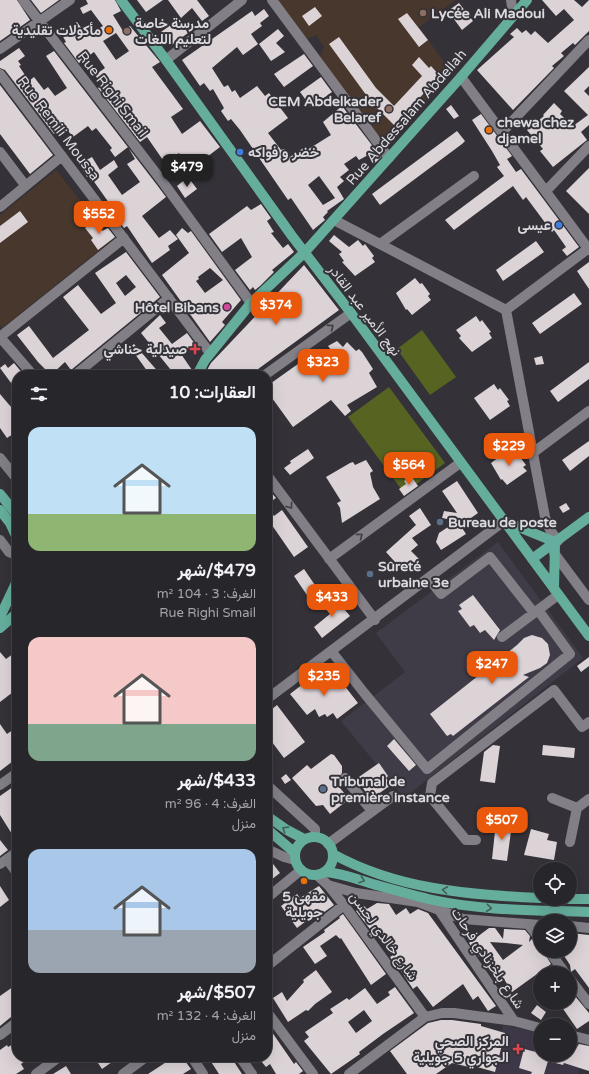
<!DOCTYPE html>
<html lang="ar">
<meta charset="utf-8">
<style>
:root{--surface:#27262a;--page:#2f2e32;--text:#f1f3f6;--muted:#a4a5a8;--line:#434347;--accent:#ea580c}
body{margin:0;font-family:"Varela Round",Vazirmatn,sans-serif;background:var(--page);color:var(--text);direction:rtl;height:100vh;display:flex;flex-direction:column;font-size:15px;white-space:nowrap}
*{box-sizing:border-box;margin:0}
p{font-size:13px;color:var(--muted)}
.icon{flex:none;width:22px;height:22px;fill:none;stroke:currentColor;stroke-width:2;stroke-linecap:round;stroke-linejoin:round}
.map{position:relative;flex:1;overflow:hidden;direction:ltr}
.sheet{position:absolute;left:12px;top:370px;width:260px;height:692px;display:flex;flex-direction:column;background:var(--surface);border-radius:16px;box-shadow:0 4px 16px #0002,0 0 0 1px var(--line);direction:rtl}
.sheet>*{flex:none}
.controls{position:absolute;left:533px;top:862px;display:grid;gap:8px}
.controls a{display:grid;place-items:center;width:44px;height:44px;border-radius:50%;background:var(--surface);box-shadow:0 4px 16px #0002,0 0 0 1px var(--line);font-size:20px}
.price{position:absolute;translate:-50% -34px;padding:0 9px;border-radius:8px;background:var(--accent);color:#fff;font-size:13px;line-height:26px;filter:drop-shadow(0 1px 2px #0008)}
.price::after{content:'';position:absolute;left:50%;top:24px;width:12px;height:9px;margin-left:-6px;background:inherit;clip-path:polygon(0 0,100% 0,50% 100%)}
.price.active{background:#222;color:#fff}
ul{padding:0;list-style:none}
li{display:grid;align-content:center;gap:8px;height:212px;padding:0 16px}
li span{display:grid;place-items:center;height:124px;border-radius:12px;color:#555}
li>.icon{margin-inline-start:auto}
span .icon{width:72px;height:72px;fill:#fffc;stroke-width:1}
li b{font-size:17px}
h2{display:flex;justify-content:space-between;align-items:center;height:48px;padding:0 16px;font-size:17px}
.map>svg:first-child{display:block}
</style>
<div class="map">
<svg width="589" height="1074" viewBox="0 0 589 1074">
<rect width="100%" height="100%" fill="#343238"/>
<!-- built -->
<path fill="#3f3b47" d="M498 542 583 658 404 798 341 721 405 672 376 633Z"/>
<!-- education -->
<path fill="#47372c" d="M276 0H456L419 27 451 72 387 147 319 58 324 47 316 35 305 40Z
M56 170 112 240 2 328 0 325V215Z"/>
<!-- medical -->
<path fill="#3d3748" d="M503 1025 540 1033V1055H570V1039L584 1042 578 1074H490Z"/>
<!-- green -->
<path fill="#576321" d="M422 330 456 377 430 395 397 349Z
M389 387 445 463 404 493 348 417Z"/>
<!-- building -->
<path fill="#dcd3d7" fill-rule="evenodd" d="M0 0H17L30 20 0 41Z
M31 0H59L41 13Z
M86 0H115L121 11 113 15 123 31 130 26 160 62 152 67 183 109 171 117 182 134 200 121 220 147 195 166 197 169 192 173 179 153 165 163 147 137 140 142 98 88 102 85 95 75 105 68 94 52 79 63 64 43 66 42 61 33 77 22 87 36 103 26 91 10 83 14 80 8 88 4ZM116 33 129 51 116 60 103 41Z
M137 0H163L146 12Z
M168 0H197L209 16 202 21 192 8 181 18Z
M542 0H574L582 7 589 0V31L575 45 573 43 561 53 564 56 552 66 554 68 513 110 477 70 514 37 510 34 517 28 522 33 526 30 531 35 535 31 548 43 574 20 564 9 556 16Z
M459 3 473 21 462 30 448 11Z
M315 7 322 16 309 26 302 16Z
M264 9 269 16 260 23 262 26 251 34 258 44 243 55 237 47 212 68 224 87 228 85 232 92 235 90 240 98 257 86 265 96 269 93 288 118 268 133 281 150 284 149 290 157 305 147 307 150 331 135 323 122 342 106 381 157 374 164 368 155 359 160 356 156 344 164 349 170 340 177 344 181 337 187 344 199 327 211 328 212 323 217 325 220 313 230 291 198 288 200 240 130 231 119 228 121 221 111 224 108 213 89 210 91 204 83 200 86 182 60 252 11 255 16ZM319 176 335 198 323 205 308 185Z
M407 13 428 40 419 47 398 19Z
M179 19 188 33 170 46 161 32Z
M278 29 284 36 276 43 285 52 271 61 259 44Z
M339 37 376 88 394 106 422 76 412 65 419 57 429 68 431 66 440 76 394 125 372 103 329 44Z
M19 48 25 56 18 61 21 65 19 66 29 81 34 77 44 90 48 87 55 96 67 88 46 56 54 51 157 185 166 197 142 216 159 238 170 230 178 239 168 246 170 250 152 263 127 226 124 228 118 220 119 217 90 176 87 177 79 164 92 157 100 170 114 160 118 167 108 175 122 195 140 182 127 164 135 159 128 147 115 157 110 150 112 148 96 128 92 131 88 126 73 137 65 127 54 134 5 70 0 68V61Z
M304 54 313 66 284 87 274 74Z
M589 67V86L584 91 589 96V125L581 132 587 140 553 167 540 151 543 149 527 130 544 116 543 115 554 103 562 111 560 114 573 126 588 115 564 91Z
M321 77 332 92 311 107 300 92Z
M0 85 53 155 30 174 0 134Z
M451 105 459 116 454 119 446 109Z
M481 114 512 156 507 159 516 172 521 169 579 247 567 256 562 250 566 247 554 230 552 232 526 197 523 200 513 186 454 230 445 220 504 176 497 167 500 165 492 151 472 120Z
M457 131 465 141 462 144 380 205 372 194Z
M589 168V214L566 191Z
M188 177 197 189 185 198 177 186Z
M261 204 271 218 267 221 274 232 271 233 283 248 288 244 294 252 272 270 274 272 260 286 255 290 253 287 250 290 235 270 252 257 241 238 222 252 209 234 247 206 251 210Z
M20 211 28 222 0 243V226Z
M95 221 102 231 108 228 115 237 98 250 91 240 93 238 85 228Z
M182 228 188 233 191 231 241 300 222 322 225 325 210 342 162 275 189 253 176 235ZM210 268 223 280 205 293 196 281 199 279 198 277Z
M334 235 349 247 358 240 363 246 365 244 374 256 372 258 375 262 355 276 342 262 344 261 339 254 342 252 329 241Z
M536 241 544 252 503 281 496 270Z
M126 252 160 297 71 370 65 362 51 375 38 362 17 335 29 326 53 358 89 330 63 297 78 285 101 314 116 303 95 273ZM126 275 136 287 125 296 116 283Z
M589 262V289L577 271Z
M304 265 339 310 250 375H211L207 370 211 363Z
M415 278 420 284 422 283 430 294 428 296 431 300 412 315 407 309 406 310 396 293Z
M574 293 582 304 540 334 532 323Z
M160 315 166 323 159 328 172 344 187 333 195 344 181 354 192 370 188 375H175L141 333Z
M476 316 480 322 482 320 491 332 489 333 492 338 472 352 459 338 461 336 456 330Z
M337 341 343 347 347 342 356 351 359 349 362 352 373 369 369 373 377 387 347 405 351 411 345 416 331 400 293 427 267 391V386L312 354 317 361 331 350 328 346Z
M134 344 161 375H150L130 347Z
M542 356 544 364 536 365 534 358Z
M589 362V379L558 402 550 391Z
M14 363 24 375H17V391L0 368 5 364 8 368Z
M494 384 498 390 500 388 509 400 507 401 510 406 490 420 474 398Z
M0 394 17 414V440L13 434 7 438 0 428Z
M589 441V456L570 471 562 460Z
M308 449 314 458 290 475 284 468 291 463 290 461Z
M510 449 515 455 517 453 526 465 523 467 527 471 507 485 502 479 501 480 491 463Z
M366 460 373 471 370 473 373 487 380 499 342 523 340 508 337 503 341 501 326 477 350 463 353 462 355 465Z
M411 476 418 486 404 496 399 489 406 484 404 481Z
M457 481 478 513 471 518 473 521 462 528 466 534 441 550 436 542 439 533 457 521 442 518 444 511 457 513 442 491Z
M271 492 276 498 267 504V495Z
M566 503 570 509 563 513 559 507Z
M267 506 274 516 282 510 308 547 294 557 267 518Z
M420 508 431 525 412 538 418 545 411 551 419 559 404 572 386 552 416 525 409 516Z
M304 569 321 594 311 601 294 576Z
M473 595 500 630 494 640 485 630 480 633 474 625 470 627 458 611 462 609 459 605Z
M335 598 350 616 322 638 314 627 330 614 324 607Z
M532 635 542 638 548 644 550 655 547 663 540 668 523 675 529 677 453 736 451 734 447 736 430 714 517 645 524 638Z
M17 651V689L0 702V652L6 659Z
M589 657V666L581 672 577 666Z
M324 675H331L337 683 340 680 358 703 337 719 333 713 327 717 325 714 319 717 315 709 307 715 290 694 312 677 316 681Z
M277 705 305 742 284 758 272 742 267 746V713Z
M0 724 7 734 17 727V758L0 771Z
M394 739 416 765 409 771 387 746Z
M493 745 500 746 495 783 480 781 484 752Z
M543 745 575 748 574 758 542 755Z
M331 754 334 755 342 766V773L335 782 349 799 330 814 323 805 316 806 292 778 307 765 311 769Z
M379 763 388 776 386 778 391 785 371 799 356 779Z
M286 774 291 780 285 784 281 778Z
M17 784V842L0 815V796Z
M496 822 512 824 507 861 492 859Z
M531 829 549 834 547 840 557 842 554 860 524 855Z
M0 840 8 850 0 856Z
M267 856 280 873 267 883Z
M0 886 9 900 0 907Z
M319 886 334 905 320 915 318 912 297 928 281 906 297 894 300 898Z
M377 903 389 904 396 915 406 908 410 914 418 909 428 913 496 1006 488 1011 478 996 473 1000 463 984 433 1007 417 986 413 989 396 963 395 964 390 957 395 954 376 925 370 929 356 911 364 906 367 909Z
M343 914 386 974 371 985 341 938 340 939 336 935 320 946 327 956 315 964 303 947 325 932 324 930 340 918 339 917Z
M489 928H495L503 939 504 929 525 930 530 936 529 942 532 939 540 945V951H543L551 964 512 992 504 979 502 980 492 966 490 967 481 955 479 957 469 943ZM490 942 506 943 523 945 503 960Z
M570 933 589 935V988L575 969 571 972 570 965 561 951H570Z
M316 970 332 992 315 1004 308 1011 306 1010 288 1022 273 998 282 992 287 1001 304 982 303 980Z
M17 984V998L13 1001 17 1006V1012L0 1026V996Z
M395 987 414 1013 383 1034 359 1052 360 1054 331 1074 304 1041 309 1037 305 1032 333 1013 330 1009 347 998 349 1000 365 988 377 1004 390 995 388 992ZM364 1010 372 1021 356 1033 348 1022Z
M570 990 589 1013V1021L577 1029 559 1003H570Z
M537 1005 546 1012 541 1020 531 1013Z
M441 1020H452L481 1024V1026L505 1033 495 1072 470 1065 469 1067 452 1063 436 1074H407L390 1051 428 1023Z
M267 1025 294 1064 296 1062 303 1071 299 1074H276L270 1064 266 1067 261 1061 267 1057Z
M17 1042V1057H31L21 1064 24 1069 16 1074H0V1050L7 1045 8 1047Z
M579 1044 589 1046V1071L564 1063 563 1065 548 1061 544 1074H531L532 1072 519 1068 524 1049 540 1053V1055H572Z
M94 1057H108L112 1062 102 1069Z
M174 1057H182L191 1069 183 1074H148Z
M208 1057H231L242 1074H219Z
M66 1066 71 1074H53Z"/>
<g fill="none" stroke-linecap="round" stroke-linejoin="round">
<!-- minor -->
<path stroke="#827f87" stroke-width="10" d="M23 0 162 181 251 303
M272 0 389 158
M511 0 513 14
M0 49 70 0
M166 60 242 0
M0 74 210 353
M461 77 589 250
M502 132 589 40
M0 152 25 185
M546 191 589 146
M0 207 62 156
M334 220 506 310
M380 244 474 176
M506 310 545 517 550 530 558 541
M506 310 589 248
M0 337 124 238
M0 337 33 375
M75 375 169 298
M265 375 351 313
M534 452 589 411
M0 458 17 479
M267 475 375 620
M0 540 9 552 17 555
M554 553 589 600
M329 559 460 463
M429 579 441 594 490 557 534 613
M502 637 558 595
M332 652 365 694 427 769 570 654 538 610
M267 699 504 521
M345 778 372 811
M0 785 17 773
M267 785 315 829V837
M552 798 577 808
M476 840H466L430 796 432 783 554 690 582 727 589 722
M570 842 577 808 589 799
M328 844 393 796
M267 849 284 857 295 860
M7 859 17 873
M0 864 17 852
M317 875 328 885 344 905 425 1017
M328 885 356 893 418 902 463 919 540 925
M267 898 301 870
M439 910 514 1021
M528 924 540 939
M570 926 589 928
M549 951 565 973
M267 966 344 905
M570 979 589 1004
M267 1012 313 1074
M0 1035 17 1022
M570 1035 589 1040
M192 1057 203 1074
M240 1057 252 1074
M36 1074 59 1057
M123 1074 146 1057
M349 1074 425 1017 442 1013H454L514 1021 540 1028"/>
<!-- major -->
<path stroke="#65ae9d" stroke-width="10" d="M121 0 166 60 292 236 351 313 589 636
M197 375 205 360 251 303 305 252 461 77 527 0
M0 494 17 515
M0 510 10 523 17 538
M504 521 555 542 554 589
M532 559 589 517
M0 617 17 581
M0 628 17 613
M267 816 287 830 304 839
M267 829 295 853
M295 856a19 19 0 1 1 38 0a19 19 0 1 1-38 0Z
M333 854C396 889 469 895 540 898
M324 872C344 873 361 881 380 886 398 891 416 896 433 900 484 911 537 910 589 912
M569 899H589"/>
</g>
<!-- one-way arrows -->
<defs><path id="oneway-chevron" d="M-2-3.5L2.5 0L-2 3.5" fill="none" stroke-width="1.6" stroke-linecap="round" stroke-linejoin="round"/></defs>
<g stroke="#403e44">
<use href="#oneway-chevron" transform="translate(331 327) rotate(-36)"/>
<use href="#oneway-chevron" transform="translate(290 506) rotate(54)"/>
<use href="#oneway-chevron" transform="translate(360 536) rotate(-36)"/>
</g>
<g stroke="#455d5b">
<use href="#oneway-chevron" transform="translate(285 829) rotate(-148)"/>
<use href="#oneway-chevron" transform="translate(362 880) rotate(19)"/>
<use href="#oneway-chevron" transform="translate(445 890) rotate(-172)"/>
<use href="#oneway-chevron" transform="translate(489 908) rotate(6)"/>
</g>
<!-- markers -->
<g fill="#8d6e63" stroke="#343238" stroke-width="1.5">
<circle cx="423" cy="13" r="4"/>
<circle cx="127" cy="31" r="4"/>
<circle cx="389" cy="109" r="4"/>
</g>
<g fill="#e8710a" stroke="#343238" stroke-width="1.5">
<circle cx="109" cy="30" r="4"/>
<circle cx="489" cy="130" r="4"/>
<circle cx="304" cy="881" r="4"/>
</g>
<g fill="#3f7fe0" stroke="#343238" stroke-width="1.5">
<circle cx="240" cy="152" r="4"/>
<circle cx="559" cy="225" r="4"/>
</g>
<circle fill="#d1479c" stroke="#343238" stroke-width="1.5" cx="227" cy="307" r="4"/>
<g fill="#e0444e" stroke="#343238" stroke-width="1.5">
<path d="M193 343h4v4h4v4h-4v4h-4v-4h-4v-4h4z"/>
<path d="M516 1043h4v4h4v4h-4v4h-4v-4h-4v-4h4z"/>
</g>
<g fill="#5c6f8a" stroke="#343238" stroke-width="1.5">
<circle cx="440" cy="522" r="4"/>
<circle cx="370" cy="574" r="4"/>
<circle cx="323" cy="789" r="4"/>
</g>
<g text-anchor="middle" stroke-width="4" stroke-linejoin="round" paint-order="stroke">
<!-- poi labels -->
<g font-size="14" font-weight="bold" fill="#dbdade" stroke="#343238" text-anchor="start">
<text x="431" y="18">Lycée Ali Madoui</text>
<text x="135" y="28">مدرسة خاصة<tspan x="135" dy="16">لتعليم اللغات</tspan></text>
<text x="101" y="35" text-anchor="end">مأكولات تقليدية</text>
<text x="381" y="106" text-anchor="end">CEM Abdelkader<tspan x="381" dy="16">Belaref</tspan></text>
<text x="497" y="127">chewa chez<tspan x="497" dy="16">djamel</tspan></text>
<text x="248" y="157">خضر و فواكه</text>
<text x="551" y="230" text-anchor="end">عيسى</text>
<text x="219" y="312" text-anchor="end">Hôtel Bibans</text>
<text x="187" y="354" text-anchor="end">صيدلية حناشي</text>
<text x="448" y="527">Bureau de poste</text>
<text x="378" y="571">Sûreté<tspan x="378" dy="16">urbaine 3e</tspan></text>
<text x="331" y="786">Tribunal de<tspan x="331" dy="16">première instance</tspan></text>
<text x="304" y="901" text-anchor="middle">مقهى 5<tspan x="304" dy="16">جويلية</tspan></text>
<text x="509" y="1046" text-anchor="end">المركز الصحي<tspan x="509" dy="16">الجواري 5 جويلية</tspan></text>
</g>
<!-- street labels -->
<g font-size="14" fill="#dbdade" stroke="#343238">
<text transform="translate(113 94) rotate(52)" y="5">Rue Righi Smail</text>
<text transform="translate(406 117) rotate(-49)" y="5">Rue Abdessalam Abdellah</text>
<text transform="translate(59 128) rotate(53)" y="5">Rue Remili Moussa</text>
<text transform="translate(365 310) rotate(53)" y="5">نهج الأمير عبد القادر</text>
<text transform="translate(384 936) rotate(54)" y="5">شارع خالدي لحسن</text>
<text transform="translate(488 958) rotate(56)" y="5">شارع بلخزنادي فرحات</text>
</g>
</g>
</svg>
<div class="controls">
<a><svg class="icon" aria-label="locate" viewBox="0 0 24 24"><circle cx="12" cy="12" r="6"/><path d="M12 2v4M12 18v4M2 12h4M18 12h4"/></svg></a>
<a><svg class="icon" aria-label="layers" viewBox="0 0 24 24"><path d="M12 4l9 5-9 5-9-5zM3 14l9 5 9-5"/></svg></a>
<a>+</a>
<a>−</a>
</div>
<b class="price active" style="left:187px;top:188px">$479</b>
<b class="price" style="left:99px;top:235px">$552</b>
<b class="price" style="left:276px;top:326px">$374</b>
<b class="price" style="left:323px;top:383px">$323</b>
<b class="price" style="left:509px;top:467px">$229</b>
<b class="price" style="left:409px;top:486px">$564</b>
<b class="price" style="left:332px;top:618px">$433</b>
<b class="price" style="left:492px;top:685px">$247</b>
<b class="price" style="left:324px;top:697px">$235</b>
<b class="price" style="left:502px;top:841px">$507</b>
<section class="sheet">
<h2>العقارات: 10<svg class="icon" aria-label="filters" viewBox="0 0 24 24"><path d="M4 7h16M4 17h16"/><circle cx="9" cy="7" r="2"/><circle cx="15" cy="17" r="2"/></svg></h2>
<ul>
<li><span style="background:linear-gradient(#bfe0f5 70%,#8fb573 0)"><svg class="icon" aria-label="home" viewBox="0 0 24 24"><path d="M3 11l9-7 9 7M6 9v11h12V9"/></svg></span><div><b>$479/شهر</b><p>الغرف: 3 · 104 m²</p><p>Rue Righi Smail</p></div></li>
<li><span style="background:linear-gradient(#f6c9c9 70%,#7fa58c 0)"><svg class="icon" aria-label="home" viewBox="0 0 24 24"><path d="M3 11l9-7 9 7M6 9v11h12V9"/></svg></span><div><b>$433/شهر</b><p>الغرف: 4 · 96 m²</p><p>منزل</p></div></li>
<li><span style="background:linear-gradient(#a9c7e8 65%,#9aa5b1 0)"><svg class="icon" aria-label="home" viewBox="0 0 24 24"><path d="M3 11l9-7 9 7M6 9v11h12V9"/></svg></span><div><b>$507/شهر</b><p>الغرف: 4 · 132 m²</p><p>منزل</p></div></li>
</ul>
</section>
</div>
